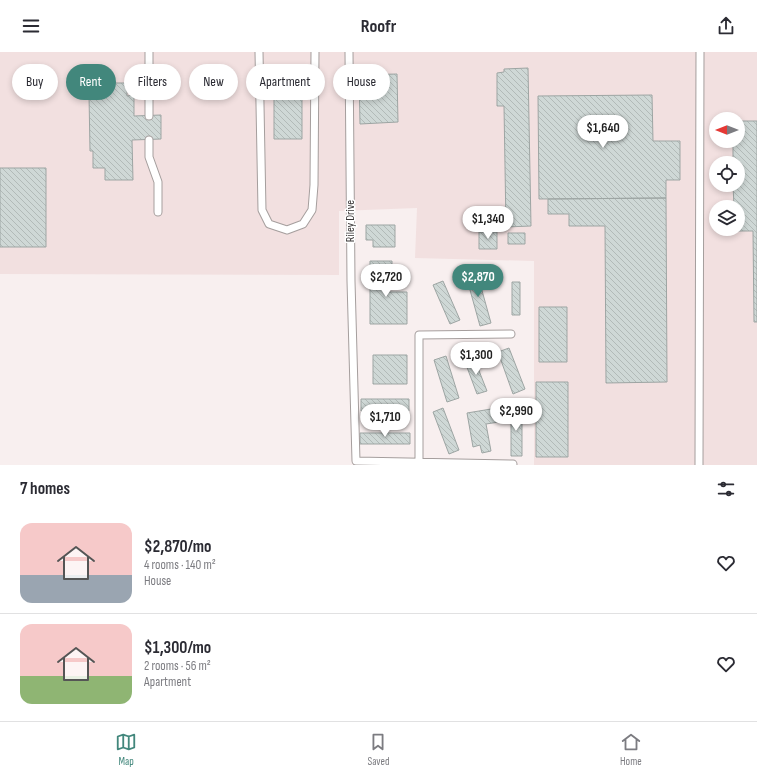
<!DOCTYPE html>
<meta charset="utf-8">
<style>
:root{--surface:#fff;--page:#f2f2f3;--text:#2b2b33;--muted:#7c7c81;--line:#e1e1e2;--accent:#42877c}
body{margin:0;font-family:"Sofia Sans Condensed",sans-serif;background:var(--page);color:var(--text);height:100vh;display:flex;flex-direction:column;font-size:15px;white-space:nowrap}
*{box-sizing:border-box;margin:0}
p{font-size:13px;color:var(--muted)}
.icon{flex:none;width:22px;height:22px;fill:none;stroke:currentColor;stroke-width:2;stroke-linecap:round;stroke-linejoin:round}
.map{position:relative;height:413px;overflow:hidden}
.sheet{display:flex;flex-direction:column;background:var(--surface);flex:1}
.sheet>*{flex:none}
.hud{position:absolute;left:12px;top:12px;width:400px;height:36px;display:flex;gap:8px}
.needle{width:26px;rotate:270deg}
.fabs{position:absolute;left:709px;top:60px;display:grid;gap:8px}
.fabs a{display:grid;place-items:center;width:36px;height:36px;border-radius:50%;background:var(--surface);box-shadow:0 2px 6px #0003;font-size:20px}
.price{position:absolute;translate:-50% -34px;padding:0 9px;border-radius:14px;background:#fff;color:#222;font-size:13px;line-height:26px;filter:drop-shadow(0 1px 2px #0008)}
.price::after{content:'';position:absolute;left:50%;top:24px;width:12px;height:9px;margin-left:-6px;background:inherit;clip-path:polygon(0 0,100% 0,50% 100%)}
.price.selected{background:var(--accent);color:#fff}
ul{padding:0;list-style:none}
li{display:flex;align-items:center;gap:12px;height:100px;padding:0 20px}
li+li{border-top:1px solid var(--line)}
li span{display:grid;place-items:center;flex:none;width:112px;height:80px;border-radius:12px;color:#555}
li>.icon{margin-inline-start:auto}
span .icon{width:48px;height:48px;fill:#fffc;stroke-width:1}
li b{font-size:17px}
h2{display:flex;justify-content:space-between;align-items:center;height:48px;padding:0 20px;font-size:17px}
.tag{padding:0 14px;border-radius:18px;background:var(--surface);box-shadow:0 2px 6px #0003;font-size:14px;line-height:36px}
.tag.selected{background:var(--accent);color:#fff}
header{display:flex;justify-content:space-between;align-items:center;height:52px;padding:0 20px;background:var(--surface);font-size:18px;font-weight:700}
.tabs{display:flex;justify-content:space-around;align-items:center;height:56px;border-top:1px solid var(--line);background:var(--surface);font-size:11px;color:var(--muted)}
.tabs a{display:grid;justify-items:center;gap:2px}
.tabs .selected{color:var(--accent)}
.map>svg:first-child{display:block}
</style>
<header><svg class="icon" aria-label="menu" viewBox="0 0 24 24"><path d="M4 6h16M4 12h16M4 18h16"/></svg>Roofr<svg class="icon" aria-label="share" viewBox="0 0 24 24"><path d="M12 15V3M7 8l5-5 5 5M5 13v7h14v-7"/></svg></header>
<div class="map">
<svg width="757" height="413" viewBox="0 0 757 413">
<defs>
<pattern id="building-back-hatch" width="6" height="6" patternUnits="userSpaceOnUse"><rect width="6" height="6" fill="#cfd8d6"/><path d="M-1 5l2 2M0 0l6 6M5-1l2 2" fill="none" stroke="#b2bab8"/></pattern>
</defs>
<rect width="100%" height="100%" fill="#f8efef"/>
<!-- built -->
<path fill="#f2e0e0" fill-rule="evenodd" d="M0 0H757V413H534V209L415 206 417 156 339 159V223L0 222ZM716 67H738V89H716ZM716 111H738V133H716ZM716 155H738V177H716Z"/>
<!-- building -->
<path fill="url(#building-back-hatch)" stroke="#9da5a3" d="M528 16 531 174 506 175 504 54H497V21L504 20V17Z
M397 22 398 70 360 72 359 23Z
M274 28H302V87H274Z
M99 31H127V44L134 43V64L161 63V87L132 88 133 128H105V116H93V99H90L89 43H99Z
M652 43 653 89H680V128H666V146L539 147 538 44Z
M738 69H757V270H754L753 179H734V177H738V155H734L733 133H738V111H733V89H738Z
M0 116H46V195H0Z
M666 146 667 330 606 331 605 174H569V162H548V147Z
M366 173H395V195H373V188H366Z
M479 180H497V197H479Z
M508 181H525V192H508Z
M370 209H392V219H384V240H407V272H370Z
M476 217 491 271 480 274 465 220Z
M443 229 460 268 450 272 433 233Z
M512 230H520V263H512Z
M539 255H567V310H539Z
M509 296 525 337 513 342 498 300Z
M373 303H407V332H373Z
M446 304 459 346 447 350 434 308Z
M474 306 487 339 477 342 465 310Z
M536 330H568V405H536Z
M361 347H409V359H361Z
M511 355H522V404H511Z
M443 356 459 398 449 402 433 360Z
M497 356 499 370 486 372 491 399 482 401 480 393 473 395 467 361Z
M360 381H410V392H360Z"/>
<g fill="none" stroke-linecap="round" stroke-linejoin="round">
<!-- lane casing -->
<g stroke="#a59e9d" stroke-width="9">
<path id="lane" d="M149 0V64
M259 0 262 158 269 172 287 178 303 172 312 158 314 133 315 0
M349 0 351 229 356 409 513 412
M149 88V105L158 130V160
M419 410V283L511 282
M699 413 700 0"/>
</g>
<!-- lane -->
<use href="#lane" stroke="#fff" stroke-width="7"/>
</g>
<g text-anchor="middle" stroke-width="3" stroke-linejoin="round" paint-order="stroke">
<!-- street labels -->
<g font-size="12" fill="#373434" stroke="#fff">
<text transform="translate(350 169) rotate(-90)" y="4">Riley Drive</text>
</g>
</g>
</svg>
<div class="fabs">
<a><svg class="needle" viewBox="-14 -14 28 28"><path d="M0-13l5 13h-10z" fill="#e53935"/><path d="M0 13l5-13h-10z" fill="#7c7c81"/></svg></a>
<a><svg class="icon" aria-label="locate" viewBox="0 0 24 24"><circle cx="12" cy="12" r="6"/><path d="M12 2v4M12 18v4M2 12h4M18 12h4"/></svg></a>
<a><svg class="icon" aria-label="layers" viewBox="0 0 24 24"><path d="M12 4l9 5-9 5-9-5zM3 14l9 5 9-5"/></svg></a>
</div>
<b class="price" style="left:603px;top:97px">$1,640</b>
<b class="price" style="left:488px;top:188px">$1,340</b>
<b class="price" style="left:386px;top:246px">$2,720</b>
<b class="price selected" style="left:478px;top:246px">$2,870</b>
<b class="price" style="left:476px;top:324px">$1,300</b>
<b class="price" style="left:516px;top:380px">$2,990</b>
<b class="price" style="left:385px;top:386px">$1,710</b>
<div class="hud">
<a class="tag">Buy</a>
<a class="tag selected">Rent</a>
<a class="tag">Filters</a>
<a class="tag">New</a>
<a class="tag">Apartment</a>
<a class="tag">House</a>
</div>
</div>
<section class="sheet">
<h2>7 homes<svg class="icon" aria-label="filters" viewBox="0 0 24 24"><path d="M4 7h16M4 17h16"/><circle cx="9" cy="7" r="2"/><circle cx="15" cy="17" r="2"/></svg></h2>
<ul>
<li><span style="background:linear-gradient(#f6c9c9 65%,#9aa5b1 0)"><svg class="icon" aria-label="home" viewBox="0 0 24 24"><path d="M3 11l9-7 9 7M6 9v11h12V9"/></svg></span><div><b>$2,870/mo</b><p>4 rooms · 140 m²</p><p>House</p></div><svg class="icon" aria-label="heart" viewBox="0 0 24 24"><path d="M12 20l-8-8c-3-5 5-10 8-4 3-6 11-1 8 4z"/></svg></li>
<li><span style="background:linear-gradient(#f6c9c9 65%,#8fb573 0)"><svg class="icon" aria-label="home" viewBox="0 0 24 24"><path d="M3 11l9-7 9 7M6 9v11h12V9"/></svg></span><div><b>$1,300/mo</b><p>2 rooms · 56 m²</p><p>Apartment</p></div><svg class="icon" aria-label="heart" viewBox="0 0 24 24"><path d="M12 20l-8-8c-3-5 5-10 8-4 3-6 11-1 8 4z"/></svg></li>
</ul>
</section>
<nav class="tabs">
<a class="selected"><svg class="icon" aria-label="map" viewBox="0 0 24 24"><path d="M3 6l6-2 6 2 6-2v14l-6 2-6-2-6 2zM9 4v14M15 6v14"/></svg>Map</a>
<a><svg class="icon" aria-label="saved" viewBox="0 0 24 24"><path d="M7 4h10v16l-5-4-5 4z"/></svg>Saved</a>
<a><svg class="icon" aria-label="home" viewBox="0 0 24 24"><path d="M3 11l9-7 9 7M6 9v11h12V9"/></svg>Home</a>
</nav>
